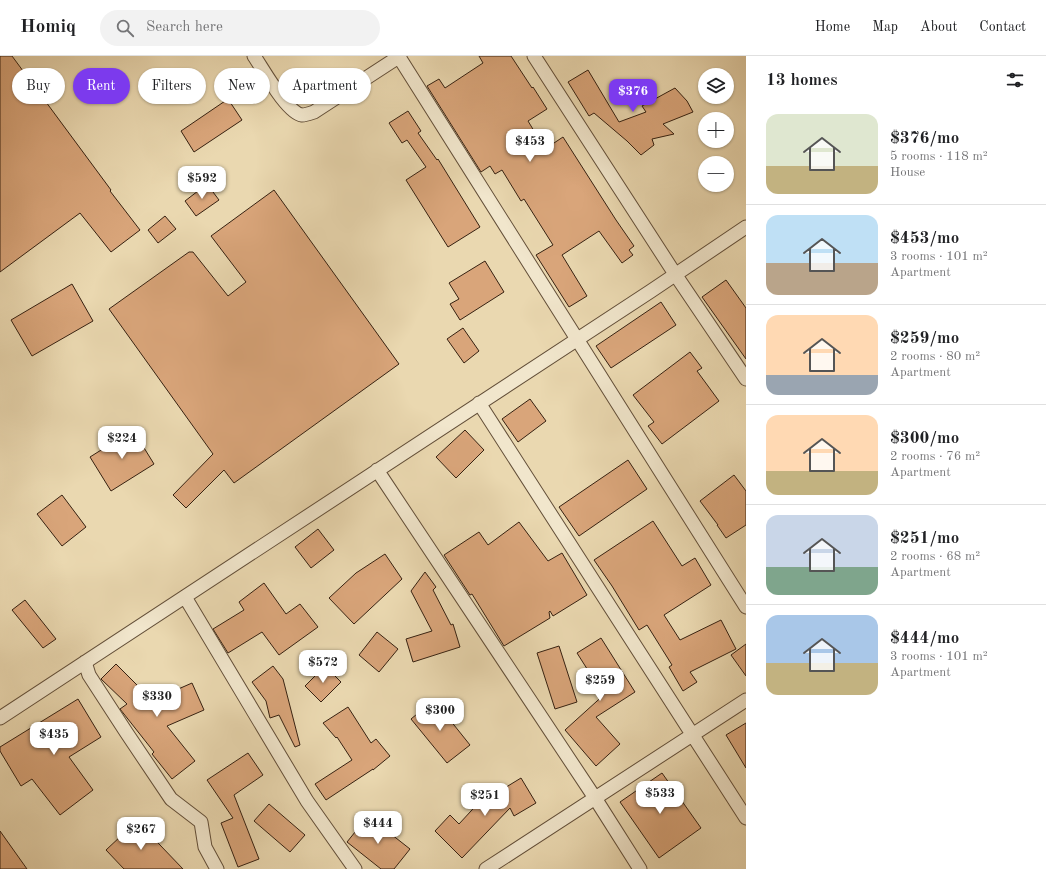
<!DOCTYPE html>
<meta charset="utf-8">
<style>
:root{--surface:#fff;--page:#f2f2f2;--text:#202124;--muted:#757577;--line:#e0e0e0;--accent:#7c3aed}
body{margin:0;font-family:"Old Standard TT",serif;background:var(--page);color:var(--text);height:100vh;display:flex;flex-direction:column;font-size:15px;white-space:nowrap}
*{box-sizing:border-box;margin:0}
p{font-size:13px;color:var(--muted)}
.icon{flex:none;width:22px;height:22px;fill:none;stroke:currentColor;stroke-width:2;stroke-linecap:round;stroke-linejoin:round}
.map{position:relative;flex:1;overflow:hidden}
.drawer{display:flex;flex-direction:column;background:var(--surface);width:300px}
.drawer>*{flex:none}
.hud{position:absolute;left:12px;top:12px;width:380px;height:36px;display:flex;gap:8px}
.tools{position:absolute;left:698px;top:12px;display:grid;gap:8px}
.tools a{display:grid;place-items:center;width:36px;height:36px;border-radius:50%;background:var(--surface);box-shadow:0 1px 3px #0004;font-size:20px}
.price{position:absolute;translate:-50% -34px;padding:0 9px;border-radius:8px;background:#fff;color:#222;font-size:13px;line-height:26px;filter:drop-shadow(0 1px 2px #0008)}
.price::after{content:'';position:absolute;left:50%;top:24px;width:12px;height:9px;margin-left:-6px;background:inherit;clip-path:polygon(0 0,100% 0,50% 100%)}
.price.on{background:var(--accent);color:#fff}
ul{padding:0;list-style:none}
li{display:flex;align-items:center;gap:12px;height:100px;padding:0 20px}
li+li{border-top:1px solid var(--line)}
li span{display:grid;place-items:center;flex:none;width:112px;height:80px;border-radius:12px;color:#555}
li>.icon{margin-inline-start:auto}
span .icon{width:48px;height:48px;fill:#fffc;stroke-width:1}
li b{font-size:17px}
h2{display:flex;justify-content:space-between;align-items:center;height:48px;padding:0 20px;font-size:17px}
.chip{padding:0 14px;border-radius:18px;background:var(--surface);box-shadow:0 1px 3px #0004;font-size:14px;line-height:36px}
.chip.on{background:var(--accent);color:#fff}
header{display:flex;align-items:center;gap:24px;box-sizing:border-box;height:56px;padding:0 20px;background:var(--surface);border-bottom:1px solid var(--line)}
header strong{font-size:19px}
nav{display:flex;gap:22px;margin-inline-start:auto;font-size:14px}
.search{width:280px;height:36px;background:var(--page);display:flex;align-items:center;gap:10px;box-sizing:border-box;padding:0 14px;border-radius:22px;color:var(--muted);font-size:15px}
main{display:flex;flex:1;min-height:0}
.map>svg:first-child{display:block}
</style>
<header>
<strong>Homiq</strong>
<div class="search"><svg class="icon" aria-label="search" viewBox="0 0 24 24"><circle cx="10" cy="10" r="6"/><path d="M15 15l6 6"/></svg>Search here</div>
<nav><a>Home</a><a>Map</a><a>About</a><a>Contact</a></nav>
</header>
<main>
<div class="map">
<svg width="746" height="813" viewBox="0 0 746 813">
<rect width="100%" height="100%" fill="#ead8b0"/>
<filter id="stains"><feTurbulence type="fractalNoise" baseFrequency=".005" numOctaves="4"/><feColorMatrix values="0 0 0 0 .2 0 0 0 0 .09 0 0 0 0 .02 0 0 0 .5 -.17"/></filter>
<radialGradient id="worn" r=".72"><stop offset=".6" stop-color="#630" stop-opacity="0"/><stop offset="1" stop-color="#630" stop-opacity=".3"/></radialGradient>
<!-- building -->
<path fill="#d9a57a" stroke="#362111" d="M0 0H12L111 134 110 135 140 174 111 196 80 157 0 216Z
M479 0H511L532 32 533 31 547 53 528 65 545 93 563 81 616 164 634 190 629 194 633 199 622 207 599 175 562 199 587 240 569 251 536 199 553 189 524 143 521 145 502 114 495 118 490 110 481 116 427 30 439 23 445 32 483 7Z
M588 14 619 66 646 56 642 50 675 32 687 45 693 56 663 68 674 78 652 83 654 89 641 99 627 85 594 57 589 60 568 26Z
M228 43 242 64 194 96 181 75Z
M408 55 421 75 418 77 437 104 438 103 480 171 448 191 406 124 426 111 407 84 402 87 389 67Z
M207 128 219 144 196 160 185 145Z
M274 134 399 308 234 427 224 414 186 452 173 439 213 398 109 253 189 196H193L228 240 246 226 211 180Z
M165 160 176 173 158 187 148 174Z
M485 205 504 236 460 264 450 248 459 243 449 227Z
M726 224 746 252V303L702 241Z
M72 228 93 265 32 300 11 264Z
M661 246 676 269 611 312 596 290Z
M463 272 479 295 464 307 447 283Z
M690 296 702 312 697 315 719 345 662 388 648 370 654 366 633 339Z
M530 343 546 365 518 386 502 363Z
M133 374 154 408 111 435 90 401Z
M465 374 484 394 456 422 436 401Z
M628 404 647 433 579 480 559 451Z
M734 419 746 435V469L726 482 717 469H718L700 445Z
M62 439 86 471 62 490 37 458Z
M653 465 682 510 695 502 711 529 664 559 680 584 721 564 736 593 690 616 697 626 683 635 669 611 672 609 647 569 639 574 612 530 594 504Z
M519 466 548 505 562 497 587 539 553 560 550 555 549 556 550 562 504 590 472 538 470 539 444 499 479 476 488 489Z
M318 473 334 494 311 512 295 491Z
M385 498 402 523 354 568 329 542 356 517Z
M425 516 436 531 433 534 451 569 453 568 460 591 413 606 406 583 432 575 411 535Z
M264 527 286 558 300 548 318 571 279 599 262 576 228 597 213 573 244 554 239 546Z
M25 544 56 583 43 592 12 554Z
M377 576 398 593 379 616 359 599Z
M601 582 635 636 596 661 620 688 596 710 565 674 607 636 603 638 577 597Z
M746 588V620L731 599Z
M559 590 577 646 555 653 537 597Z
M116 608 144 636 151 645 192 627 204 654 167 670 195 705 172 723 152 698 154 696 120 653 127 648 101 623Z
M273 610 283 623 300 689 295 691 279 659 270 662 266 645 252 626Z
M325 610 341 626 321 646 305 630Z
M78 643 101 681 69 701 93 734 60 759 32 723 21 730 0 695V691Z
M434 644 470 689 447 707 411 663Z
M348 651 371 687 376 683 390 700 373 714V713L326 744 315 728 352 704 337 681 336 682 323 667Z
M746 667V712L726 679Z
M248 697 263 719 234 739 259 803 238 811 221 767 233 762 207 724Z
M662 717 701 772 659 802 620 746Z
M521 722 536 747 514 760 510 752 462 802 435 775 450 759 459 768 483 742 485 744Z
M269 748 305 779 290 796 254 765Z
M368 760 410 793 394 813H381L347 786Z
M137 765 183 813H124L106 794Z
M0 775 27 813H0Z"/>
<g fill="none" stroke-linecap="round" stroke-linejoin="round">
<!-- minor casing -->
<g stroke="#634f39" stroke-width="15">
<path id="minor" d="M254 0C263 13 287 57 302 59 305 59 311 57 314 56L400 0
M534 0 675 218 746 323
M399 1 746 551
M479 347 746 762
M377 414 595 742 640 813
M185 541 307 745 355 813
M85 606 89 619 126 676 171 743 201 766 205 791 217 813
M0 662 651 235 746 171
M486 813 746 644"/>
</g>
<!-- minor -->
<use href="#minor" stroke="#f1e6cc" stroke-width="13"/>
</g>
<rect width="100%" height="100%" filter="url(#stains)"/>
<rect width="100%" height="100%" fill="url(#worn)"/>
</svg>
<div class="tools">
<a><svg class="icon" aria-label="layers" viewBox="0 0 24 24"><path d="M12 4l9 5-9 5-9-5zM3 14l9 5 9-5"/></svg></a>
<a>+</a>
<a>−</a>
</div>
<b class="price on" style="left:633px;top:57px">$376</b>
<b class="price" style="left:530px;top:107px">$453</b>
<b class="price" style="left:202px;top:144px">$592</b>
<b class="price" style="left:122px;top:404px">$224</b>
<b class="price" style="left:323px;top:628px">$572</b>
<b class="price" style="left:600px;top:646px">$259</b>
<b class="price" style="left:157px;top:662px">$330</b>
<b class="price" style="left:440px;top:676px">$300</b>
<b class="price" style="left:54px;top:700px">$435</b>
<b class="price" style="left:660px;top:759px">$533</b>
<b class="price" style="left:485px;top:761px">$251</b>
<b class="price" style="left:378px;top:789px">$444</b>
<b class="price" style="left:141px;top:795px">$267</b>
<div class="hud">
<a class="chip">Buy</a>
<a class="chip on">Rent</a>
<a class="chip">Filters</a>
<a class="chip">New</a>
<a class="chip">Apartment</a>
</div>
</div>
<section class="drawer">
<h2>13 homes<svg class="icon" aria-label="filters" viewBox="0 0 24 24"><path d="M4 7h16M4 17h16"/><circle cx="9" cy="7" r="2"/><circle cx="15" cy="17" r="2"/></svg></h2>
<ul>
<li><span style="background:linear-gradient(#dfe7d0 65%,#c2b280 0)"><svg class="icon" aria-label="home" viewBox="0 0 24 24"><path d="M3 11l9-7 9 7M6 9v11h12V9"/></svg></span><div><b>$376/mo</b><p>5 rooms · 118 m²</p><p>House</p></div></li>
<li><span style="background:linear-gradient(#bfe0f5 60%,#b9a48a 0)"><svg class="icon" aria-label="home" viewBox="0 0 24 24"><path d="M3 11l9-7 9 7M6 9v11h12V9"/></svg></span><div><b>$453/mo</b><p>3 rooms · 101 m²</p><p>Apartment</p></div></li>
<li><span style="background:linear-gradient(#ffd9b3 75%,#9aa5b1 0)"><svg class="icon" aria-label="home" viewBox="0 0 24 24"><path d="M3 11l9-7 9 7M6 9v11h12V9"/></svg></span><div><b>$259/mo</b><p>2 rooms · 80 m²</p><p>Apartment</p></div></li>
<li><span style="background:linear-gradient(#ffd9b3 70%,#c2b280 0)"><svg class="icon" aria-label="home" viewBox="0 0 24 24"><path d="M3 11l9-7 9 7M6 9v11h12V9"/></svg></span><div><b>$300/mo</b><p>2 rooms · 76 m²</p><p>Apartment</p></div></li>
<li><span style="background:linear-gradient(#c9d6e8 65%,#7fa58c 0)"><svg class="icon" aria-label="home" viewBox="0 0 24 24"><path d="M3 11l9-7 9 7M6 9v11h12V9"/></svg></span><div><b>$251/mo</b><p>2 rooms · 68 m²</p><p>Apartment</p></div></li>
<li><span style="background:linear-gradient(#a9c7e8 60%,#c2b280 0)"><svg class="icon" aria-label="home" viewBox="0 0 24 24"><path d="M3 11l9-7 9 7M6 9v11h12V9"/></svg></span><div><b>$444/mo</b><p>3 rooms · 101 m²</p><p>Apartment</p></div></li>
</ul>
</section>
</main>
